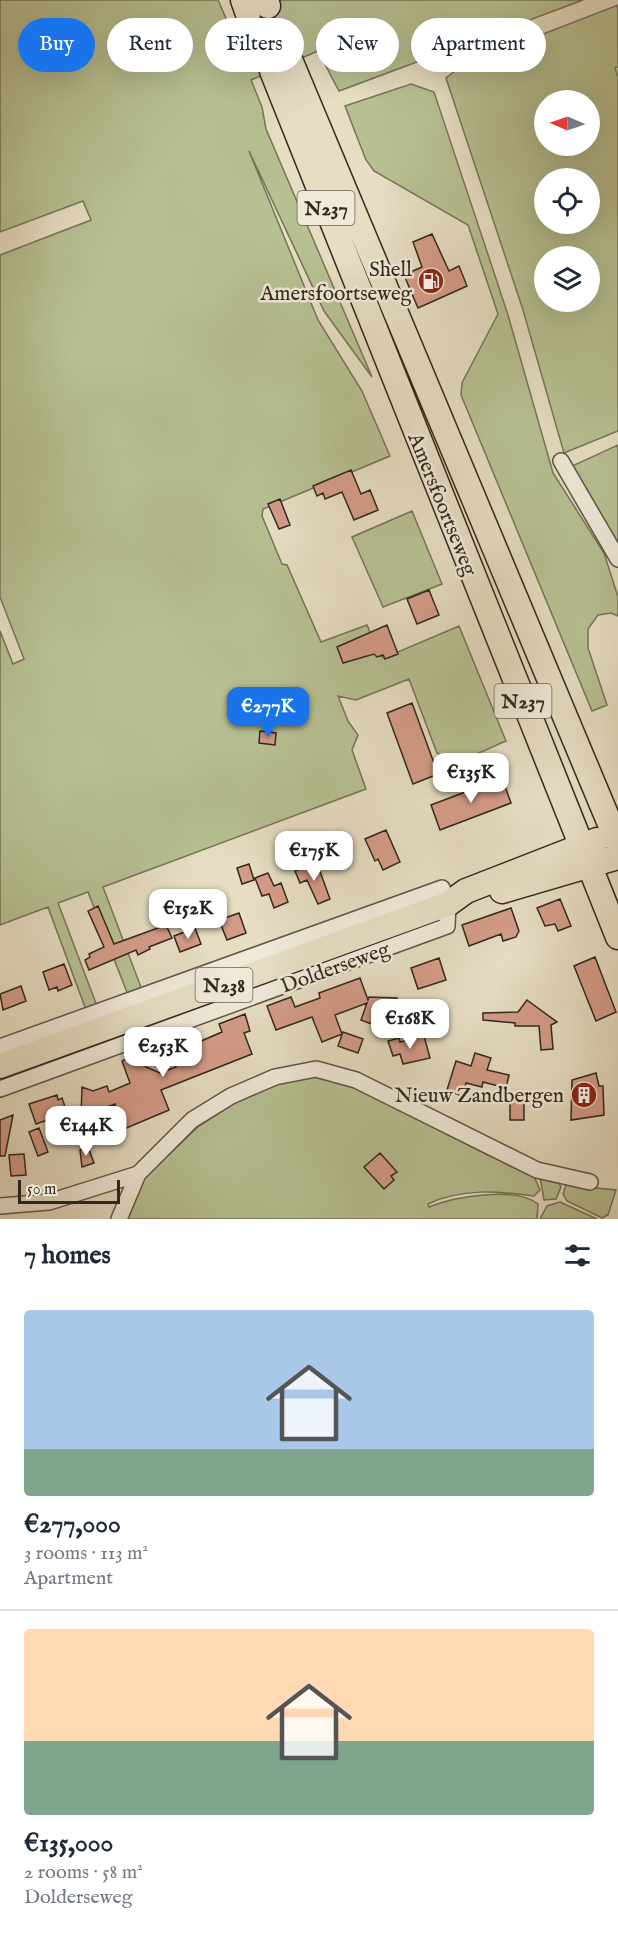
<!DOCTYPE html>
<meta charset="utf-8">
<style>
:root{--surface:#fff;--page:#f2f2f3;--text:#1f2937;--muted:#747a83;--line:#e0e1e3;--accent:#1a73e8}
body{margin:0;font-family:"IM FELL English",serif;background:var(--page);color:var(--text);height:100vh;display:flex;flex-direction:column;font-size:22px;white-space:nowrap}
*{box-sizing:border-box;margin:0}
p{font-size:20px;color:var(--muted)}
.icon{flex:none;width:33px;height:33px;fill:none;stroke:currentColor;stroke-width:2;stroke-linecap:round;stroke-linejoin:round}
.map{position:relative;height:1219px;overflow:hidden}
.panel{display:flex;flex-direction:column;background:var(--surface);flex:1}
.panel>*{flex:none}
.top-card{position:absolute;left:18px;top:18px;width:582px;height:54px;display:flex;gap:12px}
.needle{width:39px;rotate:272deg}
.tools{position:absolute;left:534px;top:90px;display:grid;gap:12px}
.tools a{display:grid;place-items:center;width:66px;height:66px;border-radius:50%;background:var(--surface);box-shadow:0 6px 24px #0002;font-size:30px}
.scale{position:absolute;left:18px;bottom:15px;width:102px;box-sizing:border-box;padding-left:6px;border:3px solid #31281d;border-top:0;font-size:16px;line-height:21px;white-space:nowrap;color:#31281d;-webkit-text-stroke:4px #efe9d8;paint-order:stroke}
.price{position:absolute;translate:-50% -51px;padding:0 14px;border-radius:12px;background:#fff;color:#222;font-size:20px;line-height:39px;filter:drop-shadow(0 2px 3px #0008)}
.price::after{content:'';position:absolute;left:50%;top:36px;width:18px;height:14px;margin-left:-9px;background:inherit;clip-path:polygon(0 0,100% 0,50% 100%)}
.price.active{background:var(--accent);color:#fff}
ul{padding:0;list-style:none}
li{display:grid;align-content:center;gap:12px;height:318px;padding:0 24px}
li+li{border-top:2px solid var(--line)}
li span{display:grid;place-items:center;height:186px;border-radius:6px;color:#555}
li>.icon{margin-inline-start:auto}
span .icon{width:108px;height:108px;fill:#fffc;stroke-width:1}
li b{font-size:26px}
h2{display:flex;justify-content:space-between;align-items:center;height:72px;padding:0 24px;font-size:26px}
.chip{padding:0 21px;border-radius:27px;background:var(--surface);box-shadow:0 6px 24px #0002;font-size:21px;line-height:54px}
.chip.active{background:var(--accent);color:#fff}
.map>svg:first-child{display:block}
</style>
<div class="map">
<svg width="618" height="1219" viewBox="0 0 618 1219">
<rect width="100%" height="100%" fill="#e6ddc3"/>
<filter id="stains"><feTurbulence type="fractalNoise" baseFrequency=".00333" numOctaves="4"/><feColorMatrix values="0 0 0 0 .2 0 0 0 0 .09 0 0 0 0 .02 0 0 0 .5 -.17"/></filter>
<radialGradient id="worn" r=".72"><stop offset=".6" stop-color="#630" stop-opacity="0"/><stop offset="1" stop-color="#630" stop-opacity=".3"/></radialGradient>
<!-- green -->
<path fill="#b7c092" stroke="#747458" stroke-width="1.5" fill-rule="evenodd" d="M0 0H218L228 23 282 0H583L339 91 318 51 251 80 262 107 266 129 372 377 324 311 249 151 318 320 362 391 390 456 263 509 262 516 282 564 287 565 321 642 367 625 380 656 384 658 459 626 506 741C486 749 457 768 437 753L409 679 356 700 338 696 348 721 358 735 352 750 366 789 103 887 142 990 128 995 88 892 58 903 97 1006 86 1010 48 907 0 925V631L13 664 24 659 0 597V255L91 220 83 201 0 232Z
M618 5V67L615 68 618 77V431L564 453 523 310 446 78 463 65ZM544 100H590V146H544ZM544 178H590V224H544ZM544 256H590V302H544Z
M411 84 434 92 508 315 553 473 604 553 618 597V616L611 613 598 615 588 629V648L607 705 592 711 461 395 462 383 498 314 468 225 374 171 366 160 345 106Z
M618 445V547L570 467Z
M412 511 442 584 383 607 352 537Z
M310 1076 335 1079 365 1091 488 1155 533 1174 540 1190 534 1196C499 1191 461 1188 428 1204L429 1207C453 1197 516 1186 538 1204L537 1219H125L145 1177 199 1126 244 1097 276 1083Z
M540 1177 559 1183 561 1187 556 1199 544 1200Z
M566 1185 616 1190 608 1215 602 1218 567 1201 563 1194Z
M560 1202 597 1219H540L547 1206Z"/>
<!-- building -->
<path fill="#d49c88" stroke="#31281d" stroke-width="1.5" d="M432 234 449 271 459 266 467 286 418 308 404 275 422 267 413 242Z
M351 470 361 494 370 490 378 510 354 520 342 492 325 499 323 493 317 496 313 486Z
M280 499 290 525 279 529 268 504Z
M429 590 439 615 417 624 407 599Z
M387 625 398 654 385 659 383 655 377 657 374 654 343 663 337 647Z
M412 703 438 774 413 784 387 713Z
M260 731 276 733 275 745 259 743Z
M502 778 511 803 440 830 431 805Z
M386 830 400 862 383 870 378 859 375 861 365 839Z
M313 862 315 867 318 866 330 899 318 904 307 880 300 883 295 871Z
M249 864 254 880 242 884 237 868Z
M268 873 274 886 281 883 288 902 274 908 269 894 262 896 255 878Z
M560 899 571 926 558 931 555 924 545 926 537 908Z
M98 906 114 944 166 925 172 938 149 947 150 949 138 955 136 950 89 970 85 960 90 957 89 954 104 947 88 911Z
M511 908 519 931 516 937 503 941 501 934 469 946 462 925Z
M239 913 246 933 227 940 219 920Z
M195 928 201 944 180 952 174 936Z
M595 957 616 1012 596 1021 574 966Z
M439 958 446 980 418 989 411 968Z
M64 964 72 985 58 991 57 987 49 990 43 972Z
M360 978 368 1000 369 997 397 998 396 1014H378L377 1026 361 1020 367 1003 335 1015 342 1034 322 1042 312 1017 276 1030 267 1006 291 997 295 1007 320 998 319 993Z
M21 986 26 1001 3 1010 0 994Z
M527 1000 557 1022 551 1025 553 1049 541 1050 539 1026H515V1023L483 1020V1013L518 1012Z
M245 1014 250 1031 244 1033 252 1054 161 1090 169 1110 124 1129 115 1104 89 1114 99 1139 80 1146 82 1087 93 1091 107 1086 109 1092 130 1083 122 1061 140 1052 146 1067 160 1073 176 1067 171 1054 222 1032 219 1024Z
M343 1032 363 1039 358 1053 338 1046Z
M424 1036 430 1058 403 1064 400 1054 393 1056 388 1041 399 1038 400 1042Z
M475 1053 491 1058 487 1070 509 1075 506 1088 483 1082 482 1087 466 1083 462 1096 447 1090 456 1061 471 1066Z
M596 1073 599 1086H603L604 1115 571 1120 572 1080Z
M510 1094H524V1120H510Z
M57 1095 58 1100 62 1098 67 1113 36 1124 29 1104Z
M13 1115 5 1156H0V1120Z
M39 1128 48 1152 38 1156 29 1132Z
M88 1147 94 1163 82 1167 80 1150Z
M380 1153 397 1172 391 1176 394 1180 384 1189 364 1167Z
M24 1154 26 1175 11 1176 9 1155Z"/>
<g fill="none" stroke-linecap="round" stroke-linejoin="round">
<!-- primary-tunnel -->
<path stroke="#c2b9a2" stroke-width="24" stroke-dasharray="24 12" stroke-linecap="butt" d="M268 6 291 62
M248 14 272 71"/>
<!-- minor casing -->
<g stroke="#5e5546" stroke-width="18">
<path id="minor" d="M561 461 618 559
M0 1047 442 888 448 904 447 926 0 1089
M0 1206 49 1202 138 1174 192 1120 231 1096 275 1077 316 1069 356 1080 537 1170 590 1182
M119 1219 138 1174"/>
</g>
<!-- primary casing -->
<g stroke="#31281d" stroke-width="27">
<path id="primary" d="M243 0 248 14
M266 0 268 6
M291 62 618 843
M272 71 618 937
M502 891 618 857
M0 1066 448 904 466 891 597 840"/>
</g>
<!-- minor -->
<use href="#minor" stroke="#efe9d8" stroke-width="15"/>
<!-- primary -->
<use href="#primary" stroke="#e6ddc3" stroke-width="24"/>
</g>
<!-- icons -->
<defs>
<g id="fuel-disc" transform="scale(1.35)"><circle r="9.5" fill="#8f2418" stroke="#efe9d8"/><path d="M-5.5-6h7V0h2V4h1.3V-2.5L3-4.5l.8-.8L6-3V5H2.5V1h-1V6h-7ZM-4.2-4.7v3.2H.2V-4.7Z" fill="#fff"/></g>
<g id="building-disc" transform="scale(1.35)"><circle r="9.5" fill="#8f2418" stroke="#efe9d8"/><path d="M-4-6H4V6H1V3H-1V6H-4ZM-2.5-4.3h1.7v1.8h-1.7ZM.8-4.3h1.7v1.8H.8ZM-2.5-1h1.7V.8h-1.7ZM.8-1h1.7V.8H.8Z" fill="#fff"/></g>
</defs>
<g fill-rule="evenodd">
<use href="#fuel-disc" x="431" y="281"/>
<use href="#building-disc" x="584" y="1095"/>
</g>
<g text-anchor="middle" stroke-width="5" stroke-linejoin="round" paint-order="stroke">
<!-- shield labels -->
<g fill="#efe9d8" stroke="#6a6255" stroke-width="1.5">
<rect x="297.5" y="191" width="57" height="34" rx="4.5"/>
<rect x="494.5" y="684" width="57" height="34" rx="4.5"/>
<rect x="195.5" y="968" width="57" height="34" rx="4.5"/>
</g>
<g font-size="20" font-weight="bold" fill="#31281d">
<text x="326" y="215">N237</text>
<text x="523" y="708">N237</text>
<text x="224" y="992">N238</text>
</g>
<!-- poi labels -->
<g font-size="21" fill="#31281d" stroke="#efe9d8" text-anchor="end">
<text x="412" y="276">Shell<tspan x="412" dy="24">Amersfoortseweg</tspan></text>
<text x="564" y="1102">Nieuw Zandbergen</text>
</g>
<!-- street labels -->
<g font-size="21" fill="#31281d" stroke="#efe9d8">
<text transform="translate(443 504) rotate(68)" y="7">Amersfoortseweg</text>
<text transform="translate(335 967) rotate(-20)" y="7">Dolderseweg</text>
</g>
</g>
<rect width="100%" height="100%" filter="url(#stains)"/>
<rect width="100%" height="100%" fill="url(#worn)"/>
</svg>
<div class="tools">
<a><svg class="needle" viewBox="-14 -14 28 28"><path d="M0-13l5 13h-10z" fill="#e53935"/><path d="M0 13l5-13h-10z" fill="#747a83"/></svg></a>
<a><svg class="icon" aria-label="locate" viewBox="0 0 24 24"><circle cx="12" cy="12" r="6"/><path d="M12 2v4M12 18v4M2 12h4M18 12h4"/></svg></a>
<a><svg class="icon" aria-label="layers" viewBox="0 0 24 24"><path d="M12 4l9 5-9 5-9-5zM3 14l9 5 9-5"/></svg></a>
</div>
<div class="scale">50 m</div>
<b class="price active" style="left:268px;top:738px">€277K</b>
<b class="price" style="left:471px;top:804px">€135K</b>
<b class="price" style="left:314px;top:882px">€175K</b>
<b class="price" style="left:188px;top:940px">€152K</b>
<b class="price" style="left:410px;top:1050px">€168K</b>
<b class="price" style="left:163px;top:1078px">€253K</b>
<b class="price" style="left:86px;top:1157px">€144K</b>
<div class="top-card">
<a class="chip active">Buy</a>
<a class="chip">Rent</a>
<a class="chip">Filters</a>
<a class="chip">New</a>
<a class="chip">Apartment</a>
</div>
</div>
<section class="panel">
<h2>7 homes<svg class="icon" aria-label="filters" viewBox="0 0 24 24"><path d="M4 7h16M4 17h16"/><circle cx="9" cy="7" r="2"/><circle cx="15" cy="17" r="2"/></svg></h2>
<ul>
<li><span style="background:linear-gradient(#a9c7e8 75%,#7fa58c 0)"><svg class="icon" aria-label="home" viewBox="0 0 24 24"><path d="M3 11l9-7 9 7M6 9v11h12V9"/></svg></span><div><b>€277,000</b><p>3 rooms · 113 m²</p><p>Apartment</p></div></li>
<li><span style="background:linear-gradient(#ffd9b3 60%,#7fa58c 0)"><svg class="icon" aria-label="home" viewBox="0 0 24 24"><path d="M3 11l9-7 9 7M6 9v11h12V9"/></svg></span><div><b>€135,000</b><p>2 rooms · 58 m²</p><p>Dolderseweg</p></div></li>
</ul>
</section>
